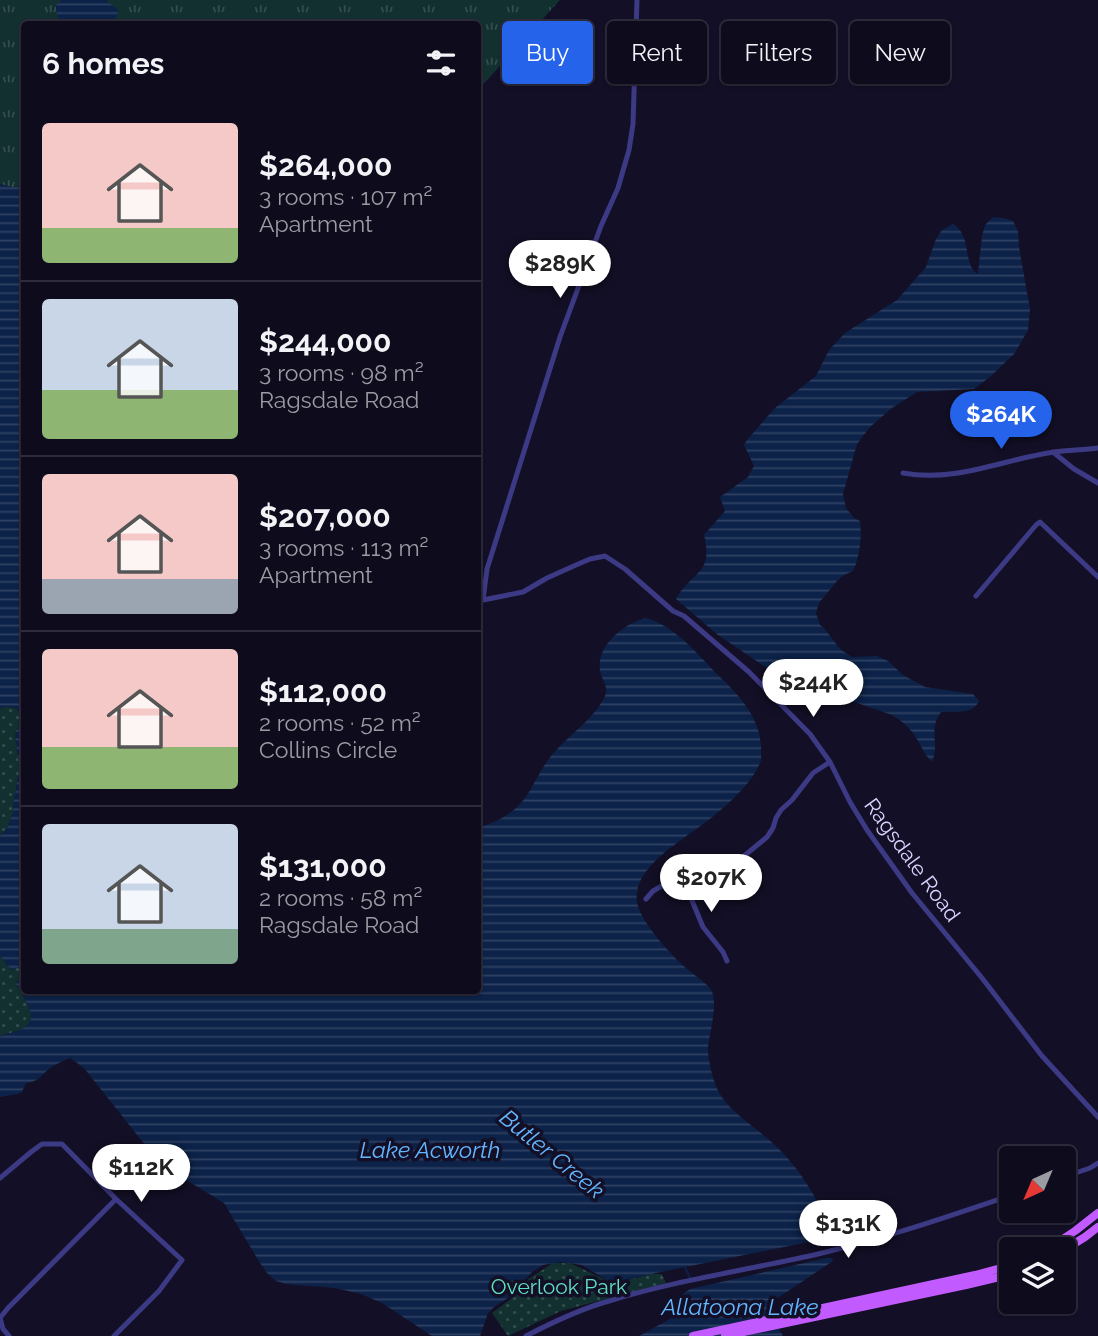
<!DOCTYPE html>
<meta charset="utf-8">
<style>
:root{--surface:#0e0b1c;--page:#171425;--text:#f1f3f6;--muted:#9b9ba3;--line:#2e2b3b;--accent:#2563eb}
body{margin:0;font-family:Raleway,sans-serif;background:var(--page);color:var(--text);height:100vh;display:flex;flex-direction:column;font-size:26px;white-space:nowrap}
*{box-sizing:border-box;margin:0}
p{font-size:23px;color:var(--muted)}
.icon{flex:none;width:38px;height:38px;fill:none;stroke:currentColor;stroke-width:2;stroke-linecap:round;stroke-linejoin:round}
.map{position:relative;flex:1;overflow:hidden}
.details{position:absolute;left:21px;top:21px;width:460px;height:973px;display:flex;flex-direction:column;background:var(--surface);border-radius:7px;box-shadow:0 2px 5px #0004,0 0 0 2px var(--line)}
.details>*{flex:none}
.banner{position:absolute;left:502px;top:21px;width:490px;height:63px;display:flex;gap:14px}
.needle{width:46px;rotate:224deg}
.fabs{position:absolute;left:999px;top:1146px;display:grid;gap:14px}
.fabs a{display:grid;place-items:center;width:77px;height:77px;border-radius:7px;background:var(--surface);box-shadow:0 2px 5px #0004,0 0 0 2px var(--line);font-size:35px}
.price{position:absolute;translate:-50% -60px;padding:0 16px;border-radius:24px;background:#fff;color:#222;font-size:23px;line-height:46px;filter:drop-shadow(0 2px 4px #0008)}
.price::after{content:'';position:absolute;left:50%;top:42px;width:21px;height:16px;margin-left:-10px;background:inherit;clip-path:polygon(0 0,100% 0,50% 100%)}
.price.on{background:var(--accent);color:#fff}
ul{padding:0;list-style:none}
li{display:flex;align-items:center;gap:21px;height:175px;padding:0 21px}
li+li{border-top:2px solid var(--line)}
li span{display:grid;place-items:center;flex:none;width:196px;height:140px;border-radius:7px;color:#555}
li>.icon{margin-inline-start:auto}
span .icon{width:84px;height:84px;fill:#fffc;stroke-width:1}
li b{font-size:30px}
h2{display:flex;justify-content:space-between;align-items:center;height:84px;padding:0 21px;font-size:30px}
.tag{padding:0 24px;border-radius:7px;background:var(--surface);box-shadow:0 2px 5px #0004,0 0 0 2px var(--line);font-size:24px;line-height:63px}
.tag.on{background:var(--accent);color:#fff}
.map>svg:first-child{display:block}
</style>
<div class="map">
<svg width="1098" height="1336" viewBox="0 0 1098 1336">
<defs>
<pattern id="grass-tufts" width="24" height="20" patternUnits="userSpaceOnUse" patternTransform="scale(1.75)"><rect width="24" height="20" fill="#12302f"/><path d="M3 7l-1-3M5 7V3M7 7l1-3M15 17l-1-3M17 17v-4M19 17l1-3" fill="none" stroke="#344d4e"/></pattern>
<pattern id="park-dots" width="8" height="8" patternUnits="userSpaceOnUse" patternTransform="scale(1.75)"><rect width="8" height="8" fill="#12302f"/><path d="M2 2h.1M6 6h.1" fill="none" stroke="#344d4e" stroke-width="1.8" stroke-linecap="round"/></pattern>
<pattern id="water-rules" width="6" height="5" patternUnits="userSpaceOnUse" patternTransform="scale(1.75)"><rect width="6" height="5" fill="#0c2248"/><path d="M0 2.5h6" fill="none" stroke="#2f4163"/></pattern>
</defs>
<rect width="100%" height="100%" fill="#130f26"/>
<!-- grass -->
<path fill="url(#grass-tufts)" d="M0 0H560L478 90V24H24V186L12 187 0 184Z"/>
<!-- park -->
<path fill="url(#park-dots)" d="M8 706 17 709 21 714V720L15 736 19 762V772L14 799 13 813 7 828 0 836V708Z
M0 956 11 970 24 965V974L16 983C32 1013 45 1026 2 1035L0 1037Z
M553 1263H570L610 1282H620L651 1274H662L666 1283 561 1311 508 1336 492 1313 516 1295 524 1282Z"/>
<!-- water -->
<path fill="url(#water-rules)" d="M62 0H106L118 10 115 24H60L56 10V5Z
M0 184 12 187 24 186V965L11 970 0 956V836L7 828 13 813 14 799 19 772V762L15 736 21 720V714L17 709 8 706 0 708Z
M993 217 1003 218 1013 221 1018 231 1019 247 1030 309 1028 330 1015 353 991 376 974 389 917 392 892 408 870 427 857 444 843 494 846 508 854 518 860 521C862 536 860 557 853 571L844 575 837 581 819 603 816 613 820 625 824 628 840 649 852 657 877 656 888 661 903 675 925 687 973 694 979 701C973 715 955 711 941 712 928 729 940 744 932 762 924 755 921 745 915 736 909 727 902 721 892 715L779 676 718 635 676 599C691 571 714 575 704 535L725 511 720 497 748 477 754 466 744 445 747 440 775 408 816 376 829 350 845 333 897 300 926 267 936 239 942 230 953 224C973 237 962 262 977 274L978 273 982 236 985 225Z
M645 618C675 625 698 655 719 676 740 696 760 718 761 747 761 752 762 759 760 763 749 790 709 821 685 837 665 852 633 873 637 902 640 922 672 956 687 969 694 975 707 983 711 990 719 1001 709 1035 708 1048 708 1060 713 1083 720 1094 729 1110 748 1122 762 1134 787 1154 803 1175 818 1203 824 1214 831 1226 833 1237L656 1273 616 1282H610L582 1265 561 1262 543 1265 532 1272 511 1296 494 1307 488 1313 480 1336H432L382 1303 361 1294 335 1288 286 1284 276 1281 267 1273 260 1263 224 1203 173 1172 157 1160 84 1068 70 1058C63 1061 56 1064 49 1069 39 1077 40 1081 26 1083L22 1092 18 1094 0 1097V1037L2 1035C45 1026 32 1013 16 983L24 974V990H478V827C491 825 506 817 516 808 530 796 537 775 548 760 564 738 594 720 605 696 609 687 602 680 600 671 596 645 624 624 645 618Z
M826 1258H832L833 1261 773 1301 771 1315 783 1336H639L677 1315 682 1306 683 1294 690 1289Z"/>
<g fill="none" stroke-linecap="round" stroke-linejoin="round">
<!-- stream -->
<path stroke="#0c2248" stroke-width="2" d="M685 1267 690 1278"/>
<!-- street -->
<path stroke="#3d3a85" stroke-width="5" d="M1053 452 1074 469 1098 483
M903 473C955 483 1004 459 1054 452 1069 450 1084 450 1098 448
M976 596 1036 525 1040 522 1098 577
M483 600 487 569 560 337 601 226 618 188 629 150 633 124 637 0
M478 601 523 592 547 578 576 565 590 559 605 556 625 569 673 611 684 616 749 672 810 734 830 762 850 802 867 830 912 893 982 978 1042 1056 1098 1117
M679 876 688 891 703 927 723 952 727 961
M646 899 653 891 674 879 693 870H721L738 861 767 837 773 828 776 818 781 810 792 800 813 773 830 762
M1064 1177 1090 1168 1098 1163
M0 1178 31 1152 42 1144H62L116 1199 182 1260 159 1291 114 1336
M9 1336 3 1329 0 1318 8 1308 116 1199
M526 1336C553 1322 580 1309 609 1301 677 1280 748 1270 818 1254 883 1239 947 1217 1012 1195"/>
<!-- primary -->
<path stroke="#c25bff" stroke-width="8" d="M1046 1250 1075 1231 1098 1213
M1064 1250 1085 1237 1098 1227
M693 1336 975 1275 1012 1265
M725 1336 966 1285 1012 1274"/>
</g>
<g text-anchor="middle" stroke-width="7" stroke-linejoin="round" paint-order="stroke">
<!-- street labels -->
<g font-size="21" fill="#d9d4ff" stroke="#130f26">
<text transform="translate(912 860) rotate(54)" y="7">Ragsdale Road</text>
</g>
<!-- park labels -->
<g font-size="21" fill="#5fe0c0" stroke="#130f26">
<text x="559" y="1294">Overlook Park</text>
</g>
<!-- water labels -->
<g font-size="23" font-style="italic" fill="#62b6ff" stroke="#130f26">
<text x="430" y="1158">Lake Acworth</text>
<text transform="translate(552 1154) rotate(39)" y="8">Butler Creek</text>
<text x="740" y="1315">Allatoona Lake</text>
</g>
</g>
</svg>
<div class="fabs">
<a><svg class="needle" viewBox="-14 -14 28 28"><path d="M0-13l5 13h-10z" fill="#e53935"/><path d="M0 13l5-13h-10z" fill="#9b9ba3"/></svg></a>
<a><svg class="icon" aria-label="layers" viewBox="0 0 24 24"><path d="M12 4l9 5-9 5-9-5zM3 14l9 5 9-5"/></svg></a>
</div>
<b class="price" style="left:560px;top:300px">$289K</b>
<b class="price on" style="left:1001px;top:451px">$264K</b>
<b class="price" style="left:813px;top:719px">$244K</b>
<b class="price" style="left:711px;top:914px">$207K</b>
<b class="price" style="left:141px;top:1204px">$112K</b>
<b class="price" style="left:848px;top:1260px">$131K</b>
<div class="banner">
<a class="tag on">Buy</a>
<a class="tag">Rent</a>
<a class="tag">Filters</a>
<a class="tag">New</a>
</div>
<section class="details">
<h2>6 homes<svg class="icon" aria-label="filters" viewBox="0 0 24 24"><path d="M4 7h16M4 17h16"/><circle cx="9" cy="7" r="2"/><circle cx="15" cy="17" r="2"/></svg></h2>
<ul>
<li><span style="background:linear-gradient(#f6c9c9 75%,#8fb573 0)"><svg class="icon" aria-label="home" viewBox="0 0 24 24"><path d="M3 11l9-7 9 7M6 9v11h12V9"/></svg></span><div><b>$264,000</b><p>3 rooms · 107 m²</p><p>Apartment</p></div></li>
<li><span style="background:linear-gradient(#c9d6e8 65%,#8fb573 0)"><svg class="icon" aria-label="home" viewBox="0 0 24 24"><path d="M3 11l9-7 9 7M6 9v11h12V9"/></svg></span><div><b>$244,000</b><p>3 rooms · 98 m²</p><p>Ragsdale Road</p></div></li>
<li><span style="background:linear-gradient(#f6c9c9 75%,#9aa5b1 0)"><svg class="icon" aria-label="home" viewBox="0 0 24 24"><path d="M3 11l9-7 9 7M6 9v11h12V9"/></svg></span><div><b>$207,000</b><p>3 rooms · 113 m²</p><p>Apartment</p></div></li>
<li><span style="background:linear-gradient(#f6c9c9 70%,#8fb573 0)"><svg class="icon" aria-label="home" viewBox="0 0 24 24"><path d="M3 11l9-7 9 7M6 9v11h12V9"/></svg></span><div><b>$112,000</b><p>2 rooms · 52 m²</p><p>Collins Circle</p></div></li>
<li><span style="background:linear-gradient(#c9d6e8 75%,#7fa58c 0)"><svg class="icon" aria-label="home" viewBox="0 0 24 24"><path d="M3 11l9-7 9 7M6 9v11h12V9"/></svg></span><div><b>$131,000</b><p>2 rooms · 58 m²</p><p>Ragsdale Road</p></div></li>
</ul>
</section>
</div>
